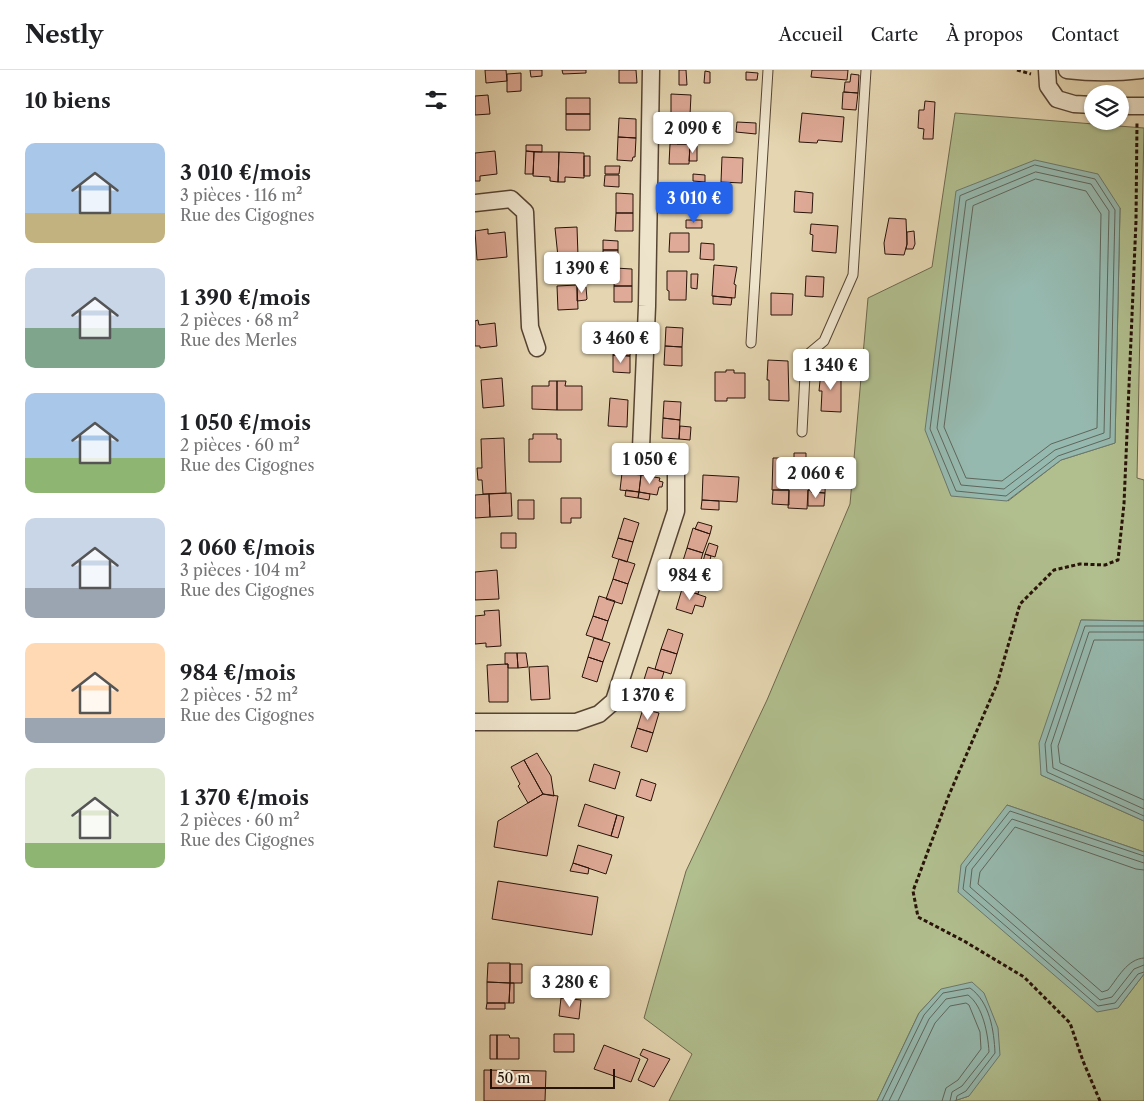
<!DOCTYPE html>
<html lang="fr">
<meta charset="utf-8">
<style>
:root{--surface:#fff;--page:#f2f2f2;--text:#202124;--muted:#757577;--line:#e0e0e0;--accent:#2563eb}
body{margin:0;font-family:"Libre Caslon Text",serif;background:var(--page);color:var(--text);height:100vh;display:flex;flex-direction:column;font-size:19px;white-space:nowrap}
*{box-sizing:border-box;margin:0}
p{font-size:16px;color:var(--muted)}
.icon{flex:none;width:28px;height:28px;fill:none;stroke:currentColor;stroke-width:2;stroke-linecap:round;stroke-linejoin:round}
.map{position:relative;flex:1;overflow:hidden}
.sheet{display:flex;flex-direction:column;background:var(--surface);width:475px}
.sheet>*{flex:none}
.tools{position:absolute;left:609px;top:15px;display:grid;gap:10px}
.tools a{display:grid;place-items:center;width:45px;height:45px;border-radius:50%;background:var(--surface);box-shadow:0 1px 4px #0004;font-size:25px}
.scale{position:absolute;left:15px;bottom:12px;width:125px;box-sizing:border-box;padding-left:5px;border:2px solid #281309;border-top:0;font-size:14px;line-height:18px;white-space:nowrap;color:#281309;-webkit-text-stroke:4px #eee4cc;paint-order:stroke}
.price{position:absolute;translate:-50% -42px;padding:0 11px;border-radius:5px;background:#fff;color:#222;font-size:16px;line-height:32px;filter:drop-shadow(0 1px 2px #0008)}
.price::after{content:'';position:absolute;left:50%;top:30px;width:15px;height:11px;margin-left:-8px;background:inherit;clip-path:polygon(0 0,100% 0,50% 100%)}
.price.on{background:var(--accent);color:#fff}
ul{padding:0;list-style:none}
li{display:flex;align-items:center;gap:15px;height:125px;padding:0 25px}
li span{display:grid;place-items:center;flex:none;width:140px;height:100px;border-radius:10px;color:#555}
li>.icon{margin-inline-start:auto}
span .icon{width:60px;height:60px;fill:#fffc;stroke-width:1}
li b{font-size:21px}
h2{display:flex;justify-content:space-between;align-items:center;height:60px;padding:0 25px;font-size:21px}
header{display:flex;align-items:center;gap:30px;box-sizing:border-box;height:70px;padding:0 25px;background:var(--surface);border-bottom:1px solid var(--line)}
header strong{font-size:24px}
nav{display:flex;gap:28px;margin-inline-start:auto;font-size:18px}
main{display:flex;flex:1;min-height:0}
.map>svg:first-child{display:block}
</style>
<header>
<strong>Nestly</strong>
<nav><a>Accueil</a><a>Carte</a><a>À propos</a><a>Contact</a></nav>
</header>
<main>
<section class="sheet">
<h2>10 biens<svg class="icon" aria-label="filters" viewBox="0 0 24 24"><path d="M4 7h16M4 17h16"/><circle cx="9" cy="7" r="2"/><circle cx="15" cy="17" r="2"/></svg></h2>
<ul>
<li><span style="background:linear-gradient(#a9c7e8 70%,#c2b280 0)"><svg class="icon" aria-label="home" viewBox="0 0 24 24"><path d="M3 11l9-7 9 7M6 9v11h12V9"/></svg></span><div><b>3 010 €/mois</b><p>3 pièces · 116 m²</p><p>Rue des Cigognes</p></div></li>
<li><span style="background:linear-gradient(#c9d6e8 60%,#7fa58c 0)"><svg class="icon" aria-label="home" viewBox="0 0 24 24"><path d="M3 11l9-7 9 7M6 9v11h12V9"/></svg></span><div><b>1 390 €/mois</b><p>2 pièces · 68 m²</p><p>Rue des Merles</p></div></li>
<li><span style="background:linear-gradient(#a9c7e8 65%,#8fb573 0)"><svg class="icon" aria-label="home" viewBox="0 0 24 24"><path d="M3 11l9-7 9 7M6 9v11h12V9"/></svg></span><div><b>1 050 €/mois</b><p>2 pièces · 60 m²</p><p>Rue des Cigognes</p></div></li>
<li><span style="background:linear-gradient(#c9d6e8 70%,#9aa5b1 0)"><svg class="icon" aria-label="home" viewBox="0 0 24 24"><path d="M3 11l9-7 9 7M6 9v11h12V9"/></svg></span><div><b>2 060 €/mois</b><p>3 pièces · 104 m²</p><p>Rue des Cigognes</p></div></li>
<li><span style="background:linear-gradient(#ffd9b3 75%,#9aa5b1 0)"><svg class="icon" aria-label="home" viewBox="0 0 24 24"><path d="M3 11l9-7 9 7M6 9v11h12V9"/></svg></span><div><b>984 €/mois</b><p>2 pièces · 52 m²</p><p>Rue des Cigognes</p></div></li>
<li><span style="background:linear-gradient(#dfe7d0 75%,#8fb573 0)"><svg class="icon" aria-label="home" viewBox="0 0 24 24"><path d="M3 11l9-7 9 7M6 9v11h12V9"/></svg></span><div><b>1 370 €/mois</b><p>2 pièces · 60 m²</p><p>Rue des Cigognes</p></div></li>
</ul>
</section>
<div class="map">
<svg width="669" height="1031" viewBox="0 0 669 1031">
<rect width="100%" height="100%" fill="#e5d6b1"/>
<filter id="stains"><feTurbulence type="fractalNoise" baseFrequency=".004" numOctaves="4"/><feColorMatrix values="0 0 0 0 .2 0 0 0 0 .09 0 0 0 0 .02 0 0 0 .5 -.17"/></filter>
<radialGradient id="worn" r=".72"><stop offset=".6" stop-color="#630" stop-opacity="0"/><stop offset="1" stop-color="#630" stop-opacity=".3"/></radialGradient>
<!-- green -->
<path fill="#b1be8e" stroke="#6c684c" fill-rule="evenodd" d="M480 43 669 58 662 408 669 410V551L606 550 566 705 669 751V782L532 735 643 938 669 904V1031H479L494 1026 466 919 444 943 402 1031H194L217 984 169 948 211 801 292 630 375 434 393 228 457 197ZM645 138 640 373 586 390 533 431Z"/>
<!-- water -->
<path fill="#96b9af" stroke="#6a776d" d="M560 90 623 104 645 138 640 373 586 390 532 431 476 426 450 360 481 121Z
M606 550 669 551V751L566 705 564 673Z
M532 735 669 782V904L643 938 622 942 483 822 486 795Z
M497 912 509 923 523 958 525 985 494 1026 479 1031H402L444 943 466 919Z"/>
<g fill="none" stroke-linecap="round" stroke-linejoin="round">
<!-- shore -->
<path stroke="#5f665c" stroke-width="1" d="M560 95 620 109 640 140 635 368 583 386 531 426 481 421 455 359 485 126Z
M561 102 616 114 634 141 629 363 580 380 529 419 486 415 462 358 491 131Z
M561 109 611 121 626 144 622 358 576 374 527 411 491 408 469 357 498 136Z
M669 556H610L570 674 572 702 669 746
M669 562H614L576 675 578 698 669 739
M669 570H619L583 676 585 693 669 730
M669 786 535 741 491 797 488 819 623 936 640 933 663 904 669 902
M669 793 537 749 497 799 495 817 625 930 637 927 659 899 669 895
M669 800 661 799 540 757 505 802 503 814 627 922 633 920C643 908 652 889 669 888
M407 1031 449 945 468 923 495 918C515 932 519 961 520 983L491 1021 482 1026 481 1031
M414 1031 454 949 471 929 493 925C508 936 513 964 514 982L487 1016 477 1022 475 1031
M423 1031 460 953 475 936 491 933 494 935 505 962 506 979 483 1010 471 1018 467 1031"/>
</g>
<!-- building -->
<path fill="#dfaa97" stroke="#281309" d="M10 0H31L32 11 11 13Z
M55 0H67V6L56 7Z
M87 0H111V3L88 4Z
M144 0H161L162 13H144Z
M204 0H211L212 15H204Z
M337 0H373L372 10 336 7Z
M230 1 235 2V13H229Z
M271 2 283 3 282 10H271Z
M46 3V21L32 22V4Z
M376 4 384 5 383 23 369 22 370 12H375Z
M368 22 383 23 381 40 367 39Z
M196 24 216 25 215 45 196 44Z
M13 25 15 44 0 45V26Z
M91 28H115V44H91Z
M450 31 460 32 458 69H448L449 59 443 58 444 40H449Z
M327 43 369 47 367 72 343 70 342 73 324 72Z
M91 44H115V60H91Z
M144 48 161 49V68L143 67Z
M262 52 281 53V64L261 62Z
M202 66H215V74H202Z
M143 67 161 68 160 87H158L157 91 142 90Z
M195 74H215L214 94H194Z
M51 75H67V82L51 81Z
M215 76H222V91H214Z
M20 81 22 104 5 106V111H0V83Z
M51 81 59 82 58 104H50Z
M59 82H84L83 112 75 111V107L58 106Z
M84 82 109 83V108L90 107V112H83Z
M109 86H115V106H109Z
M247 87 268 88 267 113 246 112Z
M130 96H145L144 104H130Z
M218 104 230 105V112L218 111Z
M130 105H144V117L129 116Z
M195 113 215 114V133H195Z
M320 121 338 123 337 143 319 142Z
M141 123 158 124V143H141Z
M141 143H158V161H140Z
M414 148 431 149 432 174 429 185 410 184 409 173Z
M211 150H227V158H211Z
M336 154 363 156 361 183 337 181 338 165 335 164Z
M102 157 103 186 83 187 80 158Z
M13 159V164L30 162 32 187 2 190 0 161Z
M439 161 440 174 438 179H431L432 174V162Z
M195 163H214V182H194Z
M128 170 143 171V180H128Z
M226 173 239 174V190L225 189Z
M128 180H143V189H128Z
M239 195 262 197 259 214 261 215 260 228 237 226Z
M140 198 157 199V216H139Z
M192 201H212L211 230H194V221L192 220Z
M216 204H223L222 219 216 218Z
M331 206 349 207 348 227 330 226Z
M102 215 103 239 83 240 82 216Z
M102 216 111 217 112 229 111 230 102 231Z
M139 216H157V232H139Z
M296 223 318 224 317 245H296Z
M238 226 257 228 256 235 238 234Z
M3 250 4 255 20 253 22 276 5 278V276H0V251Z
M191 257 208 258 207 277 190 276Z
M139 268 156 269 155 286 138 285Z
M190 276 207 277V296L189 295Z
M138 285 155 286V303L138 302Z
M293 290 313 291 314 331 294 330V310H292Z
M251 300H259V303H270V328H252V331H240V302H251Z
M346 301 366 302V342L346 341 347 321H344Z
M27 308 29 336 8 338 6 310Z
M74 311H82V340L57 339V316H74Z
M82 311H91L90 316H107V340H82Z
M135 328 153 330 152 357 133 356Z
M189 331 206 332 205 350 188 348Z
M188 348 205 350 204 369 187 368Z
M205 356 216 357 215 370 204 369Z
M58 364H82V369H86V392H54V369H58Z
M29 368 31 423 8 424 7 410H3L2 398H7L6 369Z
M319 383H331V389H351L350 423 336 422 337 420H333L332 439 313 438 314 420H297L298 388H319Z
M147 403 166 405 164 422 145 420Z
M166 405 185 408 184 411 188 412 187 417H184L182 425 164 422Z
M228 405 264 407 262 432 227 430Z
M151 420 164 422 163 428 150 426Z
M298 420H314V435L297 434Z
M333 420H337L336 422 350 423 349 436H333Z
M164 422 175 424 174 430 163 428Z
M36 423 37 446 15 447 14 424Z
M14 424 15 447 0 448V425Z
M86 428H106V448H96V453H86Z
M43 430H59V449H43Z
M227 430 244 431V440L226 439Z
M149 448 164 453 158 472 143 468Z
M223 452 237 456 235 464 220 459Z
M218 458 235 464 228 483 212 478Z
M26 463H41V478H26Z
M143 468 158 472 152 492 137 487Z
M234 473 243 476 240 487 230 484Z
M212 478 228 483 222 503 206 497Z
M230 484 236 486 232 501 226 499Z
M144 489 160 494 153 514 138 509Z
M22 500 24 529 0 530V502Z
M213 500 229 505 223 524 207 519Z
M138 509 153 514 147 534 131 529Z
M207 519 231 527 228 537 220 535 217 544 201 539Z
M124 526 140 531 133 551 118 546Z
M24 540 26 576 11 577V573L0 574V546L10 545 9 541Z
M118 546 133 551 127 570 111 565Z
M193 559 208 564 202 584 186 579Z
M119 568 135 573 128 592 113 587Z
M186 579 202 584 196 604 180 599Z
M30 583H42L43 598H33V594H30Z
M42 583H51L53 597 43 598Z
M113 587 128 592 122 612 107 607Z
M33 594V632H14L12 595Z
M73 596 75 629 56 630 54 597Z
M173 597 189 602 183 621 167 616Z
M167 616 183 621 177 641 161 636Z
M168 639 184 643 178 663 162 658Z
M162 658 178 663 172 682 156 677Z
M62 683 76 706 79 726 68 724 49 690Z
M49 690 68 724 53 733 43 716 45 714 36 697Z
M119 694 145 702 140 719 114 711Z
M166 709 181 714 176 731 161 726Z
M68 724 83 726 72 786 19 777 23 751Z
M110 734 142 745 136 766 103 756Z
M142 745 149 747 143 768 136 766Z
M103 775 137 785 131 804 98 793Z
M98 793 114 798 113 804 95 801Z
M23 811 123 827 117 865 17 849Z
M13 893H35V913L12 912Z
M35 894H47V913H35Z
M12 912 35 913 34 933H12Z
M35 913H39V933H34Z
M86 928 106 930 104 949 84 946Z
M12 933H30V939H11Z
M79 964H99V982H79Z
M15 965H22V989H15Z
M22 965H34L35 968H44V989H22Z
M129 975 165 989 156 1012 119 999Z
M168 979 195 989 179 1017 163 1010 173 989 165 985Z
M9 1000 71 1001 70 1031H9Z"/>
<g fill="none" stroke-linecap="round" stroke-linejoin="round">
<!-- lane casing -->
<g stroke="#574433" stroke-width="11">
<path id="lane" d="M276 273 293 0
M327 362 331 286 349 271 378 205 391 0"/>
</g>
<!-- street casing -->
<g stroke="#574433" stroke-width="19">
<path id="street" d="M572 0 573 16 582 29 599 34 618 35
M592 0C616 3 642 3 666 0
M645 36H669
M0 133 36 129 50 142 55 257 62 278
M0 652H101L124 644 139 631 201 441V401L195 394 169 384 166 378 172 236 176 0"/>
</g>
<!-- path -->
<path stroke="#281309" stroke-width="3" stroke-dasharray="4 2.5" stroke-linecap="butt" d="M542 0 556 4
M625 1031 608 991 595 953 549 907 489 871 443 847 438 821 474 725 522 614 545 534 579 500 605 494 630 495 643 490 649 434 661 151 662 52"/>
<!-- lane -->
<use href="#lane" stroke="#eee4cc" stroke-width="9"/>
<!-- street -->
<use href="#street" stroke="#eee4cc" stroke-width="16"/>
</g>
<rect width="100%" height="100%" filter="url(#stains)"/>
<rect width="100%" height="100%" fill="url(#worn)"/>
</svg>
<div class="tools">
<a><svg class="icon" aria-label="layers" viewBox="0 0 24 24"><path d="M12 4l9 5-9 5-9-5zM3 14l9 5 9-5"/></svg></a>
</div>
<div class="scale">50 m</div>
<b class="price" style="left:218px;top:84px">2 090 €</b>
<b class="price on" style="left:219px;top:154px">3 010 €</b>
<b class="price" style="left:107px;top:224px">1 390 €</b>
<b class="price" style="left:146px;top:294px">3 460 €</b>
<b class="price" style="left:356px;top:321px">1 340 €</b>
<b class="price" style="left:175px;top:415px">1 050 €</b>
<b class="price" style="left:341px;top:429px">2 060 €</b>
<b class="price" style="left:215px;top:531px">984 €</b>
<b class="price" style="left:173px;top:651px">1 370 €</b>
<b class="price" style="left:95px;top:938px">3 280 €</b>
</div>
</main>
